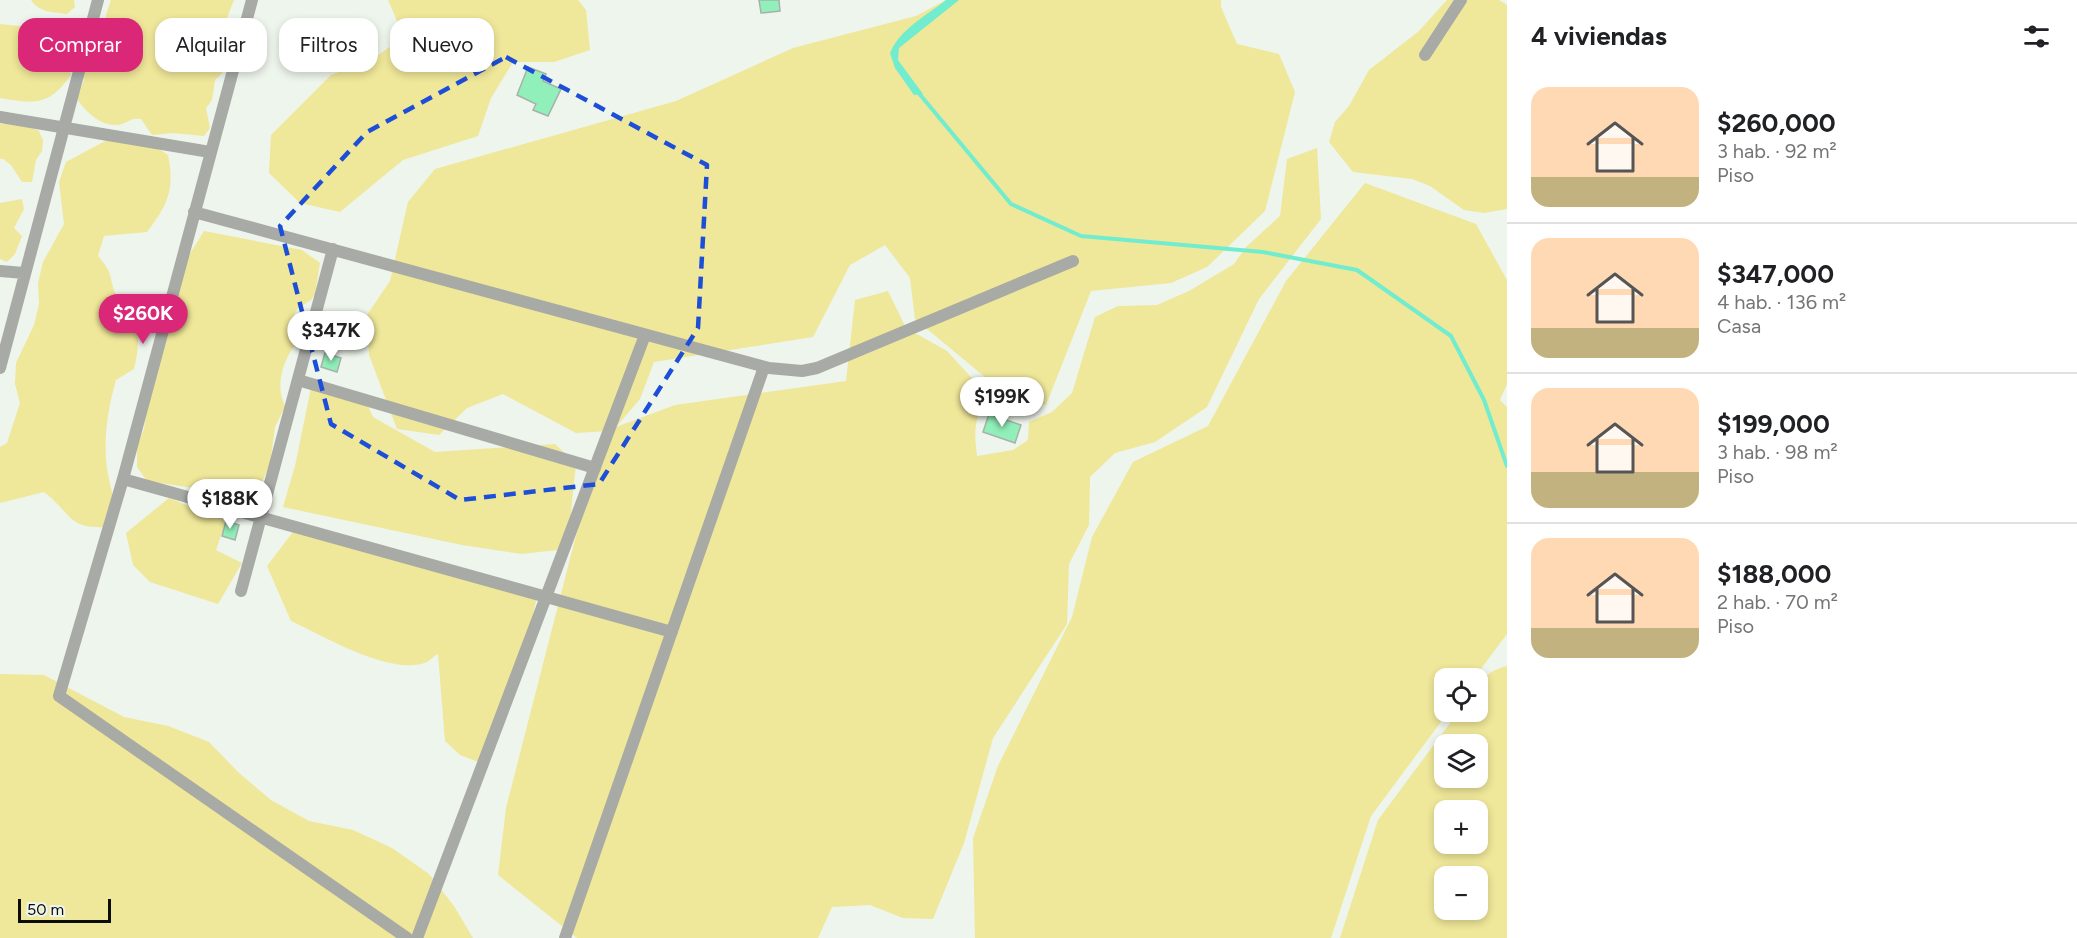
<!DOCTYPE html>
<html lang="es">
<meta charset="utf-8">
<style>
:root{--surface:#fff;--page:#f6f6f6;--text:#202124;--muted:#757577;--line:#e0e0e0;--accent:#db2777}
body{margin:0;font-family:Figtree,sans-serif;background:var(--page);color:var(--text);height:100vh;display:flex;flex-direction:column;font-size:22px;white-space:nowrap}
*{box-sizing:border-box;margin:0}
p{font-size:20px;color:var(--muted)}
.icon{flex:none;width:33px;height:33px;fill:none;stroke:currentColor;stroke-width:2;stroke-linecap:round;stroke-linejoin:round}
.map{position:relative;flex:1;overflow:hidden}
.drawer{display:flex;flex-direction:column;background:var(--surface);width:570px}
.drawer>*{flex:none}
.banner{position:absolute;left:18px;top:18px;width:570px;height:54px;display:flex;gap:12px}
.tools{position:absolute;left:1434px;top:668px;display:grid;gap:12px}
.tools a{display:grid;place-items:center;width:54px;height:54px;border-radius:12px;background:var(--surface);box-shadow:0 3px 9px #0003;font-size:30px}
.scale{position:absolute;left:18px;bottom:15px;width:93px;box-sizing:border-box;padding-left:6px;border:3px solid #0b0d0b;border-top:0;font-size:16px;line-height:21px;white-space:nowrap;color:#0b0d0b;-webkit-text-stroke:4px #eef5ec;paint-order:stroke}
.price{position:absolute;translate:-50% -51px;padding:0 14px;border-radius:21px;background:#fff;color:#222;font-size:20px;line-height:39px;filter:drop-shadow(0 2px 3px #0008)}
.price::after{content:'';position:absolute;left:50%;top:36px;width:18px;height:14px;margin-left:-9px;background:inherit;clip-path:polygon(0 0,100% 0,50% 100%)}
.price.selected{background:var(--accent);color:#fff}
ul{padding:0;list-style:none}
li{display:flex;align-items:center;gap:18px;height:150px;padding:0 24px}
li+li{border-top:2px solid var(--line)}
li span{display:grid;place-items:center;flex:none;width:168px;height:120px;border-radius:18px;color:#555}
li>.icon{margin-inline-start:auto}
span .icon{width:72px;height:72px;fill:#fffc;stroke-width:1}
li b{font-size:26px}
h2{display:flex;justify-content:space-between;align-items:center;height:72px;padding:0 24px;font-size:26px}
.chip{padding:0 21px;border-radius:18px;background:var(--surface);box-shadow:0 3px 9px #0003;font-size:21px;line-height:54px}
.chip.selected{background:var(--accent);color:#fff}
main{display:flex;flex:1;min-height:0}
.map>svg:first-child{display:block}
</style>
<main>
<div class="map">
<svg width="1507" height="938" viewBox="0 0 1507 938">
<rect width="100%" height="100%" fill="#eef5ec"/>
<!-- green -->
<path fill="#efe799" fill-rule="evenodd" d="M31 0H74L75 7 67 14C53 12 40 13 31 0Z
M111 0H234C225 22 215 49 223 72L215 80 212 100 206 108 210 128 204 136 173 133 152 135 141 119C132 118 130 121 122 124 103 129 87 113 77 99L84 80 82 70 85 61 99 41 97 31 106 25V15Z
M388 0H578L586 10 590 50 554 62H513L491 98 478 136 403 160 340 212 300 203 269 173 271 135 331 75 371 60 404 37Z
M946 0H1221V7L1237 44 1279 54 1295 92 1265 211 1207 267 1171 283 1091 291 1046 405 1009 397 915 319 910 278 885 245 850 265 813 337 654 362 640 399 616 427 675 405 846 381 855 300 888 291 906 328 947 351 990 398C973 416 974 432 977 456L1013 450 1028 440 1029 422 1052 412 1072 393 1095 317 1118 306 1157 305 1189 291 1234 264 1246 247 1280 216 1287 159 1317 148 1321 219 1259 299 1207 407 1155 442 1115 453 1090 477 1089 525 1069 564 1067 624 993 738 964 843 933 919 903 918 870 905 832 907 818 938H577L498 875 506 808 580 520 582 495 601 434 608 431 576 433 503 394 467 408 439 435 397 429 369 355 367 315 390 281 408 202 435 169 676 101 793 48 916 16Z
M1447 0H1499L1507 5V209L1484 213 1464 210 1430 186 1412 179 1353 172 1329 142 1335 122 1349 106 1369 70 1419 31Z
M0 24 56 30 67 34 71 75C49 106 35 104 0 98Z
M19 122 39 131 43 140 42 151 36 160 32 182H22L11 165 3 159H0V124Z
M107 140 150 143 168 155C175 189 168 205 147 232L104 236 98 256C114 275 108 273 115 293 117 300 126 305 129 311 141 330 139 348 134 369L116 380C108 408 103 439 107 468 111 494 118 500 109 527 66 529 74 515 44 492L0 503V447L7 443 20 403 15 384 16 363 34 325 39 304 38 283 43 262 64 224 59 182 66 162Z
M1365 183 1476 224 1507 280V384L1500 400 1507 407V634L1474 678H1444V711H1449L1371 816 1331 938H975L973 838 998 766 1072 617 1092 537 1133 462 1208 426 1286 281Z
M22 199 24 209 14 228 22 236 15 254 7 262 0 259V203Z
M204 231 302 250 320 263 315 294 311 300 297 309 293 317 298 340C284 359 274 384 285 406L275 427 270 464 261 484 254 491 233 494 147 481 137 467V446L144 429 150 378 185 262Z
M312 383 364 397 373 417 435 452 555 444 576 464 567 549 521 554 462 545 283 507 295 466Z
M169 498 226 521 216 550 242 563 218 604 150 582 133 565 126 533Z
M296 528 537 597 522 659 481 763 460 755 445 741 438 654C434 656 430 660 427 662 391 677 324 636 291 621L267 566Z
M1507 666V938H1340L1378 820 1459 711H1478C1478 685 1480 673 1507 666ZM1444 744H1478V777H1444ZM1444 810H1478V843H1444ZM1444 876H1478V909H1444Z
M0 674 44 675 124 717 168 726 209 742 239 773 271 800 309 821 353 830 392 848 429 874 454 906 473 938H0Z"/>
<!-- water -->
<path fill="#71eccf" d="M946 0H959L899 48 898 60 923 94 914 95 895 68 890 53C900 29 926 16 946 0Z"/>
<g fill="none" stroke-linecap="round" stroke-linejoin="round">
<!-- stream -->
<path stroke="#71eccf" stroke-width="4" d="M917 91 1011 204 1081 236 1263 252 1357 270 1451 336 1484 400 1507 466"/>
</g>
<!-- building -->
<path fill="#91f0b9" stroke="#a7b1aa" stroke-width="1.5" d="M759 0H779L780 11 761 13Z
M528 67 546 74 543 81 561 89 548 116 533 110 536 104 517 95Z
M325 353 341 358 337 372 321 367Z
M989 414 1021 425 1015 443 983 432Z
M226 521 239 525 235 540 222 536Z"/>
<g fill="none" stroke-linecap="round" stroke-linejoin="round">
<!-- minor -->
<path stroke="#a8aaa5" stroke-width="12" d="M252 0 123 479 59 696 407 938
M1425 55 1461 0
M0 117 210 152
M194 212 769 368 802 371 817 368 1073 261
M0 271 24 273
M0 368 98 0
M298 380 595 468
M123 479 672 632
M241 591 333 249
M417 938 645 335
M565 938 764 367"/>
</g>
<!-- marked area -->
<path fill="none" stroke="#1d4ed8" stroke-width="4.5" stroke-dasharray="12 8" stroke-linejoin="round" d="M506 57 707 165 698 328 599 484 460 500 331 424 280 226 367 132Z"/>
</svg>
<div class="tools">
<a><svg class="icon" aria-label="locate" viewBox="0 0 24 24"><circle cx="12" cy="12" r="6"/><path d="M12 2v4M12 18v4M2 12h4M18 12h4"/></svg></a>
<a><svg class="icon" aria-label="layers" viewBox="0 0 24 24"><path d="M12 4l9 5-9 5-9-5zM3 14l9 5 9-5"/></svg></a>
<a>+</a>
<a>−</a>
</div>
<div class="scale">50 m</div>
<b class="price selected" style="left:143px;top:345px">$260K</b>
<b class="price" style="left:331px;top:362px">$347K</b>
<b class="price" style="left:1002px;top:428px">$199K</b>
<b class="price" style="left:230px;top:530px">$188K</b>
<div class="banner">
<a class="chip selected">Comprar</a>
<a class="chip">Alquilar</a>
<a class="chip">Filtros</a>
<a class="chip">Nuevo</a>
</div>
</div>
<section class="drawer">
<h2>4 viviendas<svg class="icon" aria-label="filters" viewBox="0 0 24 24"><path d="M4 7h16M4 17h16"/><circle cx="9" cy="7" r="2"/><circle cx="15" cy="17" r="2"/></svg></h2>
<ul>
<li><span style="background:linear-gradient(#ffd9b3 75%,#c2b280 0)"><svg class="icon" aria-label="home" viewBox="0 0 24 24"><path d="M3 11l9-7 9 7M6 9v11h12V9"/></svg></span><div><b>$260,000</b><p>3 hab. · 92 m²</p><p>Piso</p></div></li>
<li><span style="background:linear-gradient(#ffd9b3 75%,#c2b280 0)"><svg class="icon" aria-label="home" viewBox="0 0 24 24"><path d="M3 11l9-7 9 7M6 9v11h12V9"/></svg></span><div><b>$347,000</b><p>4 hab. · 136 m²</p><p>Casa</p></div></li>
<li><span style="background:linear-gradient(#ffd9b3 70%,#c2b280 0)"><svg class="icon" aria-label="home" viewBox="0 0 24 24"><path d="M3 11l9-7 9 7M6 9v11h12V9"/></svg></span><div><b>$199,000</b><p>3 hab. · 98 m²</p><p>Piso</p></div></li>
<li><span style="background:linear-gradient(#ffd9b3 75%,#c2b280 0)"><svg class="icon" aria-label="home" viewBox="0 0 24 24"><path d="M3 11l9-7 9 7M6 9v11h12V9"/></svg></span><div><b>$188,000</b><p>2 hab. · 70 m²</p><p>Piso</p></div></li>
</ul>
</section>
</main>
